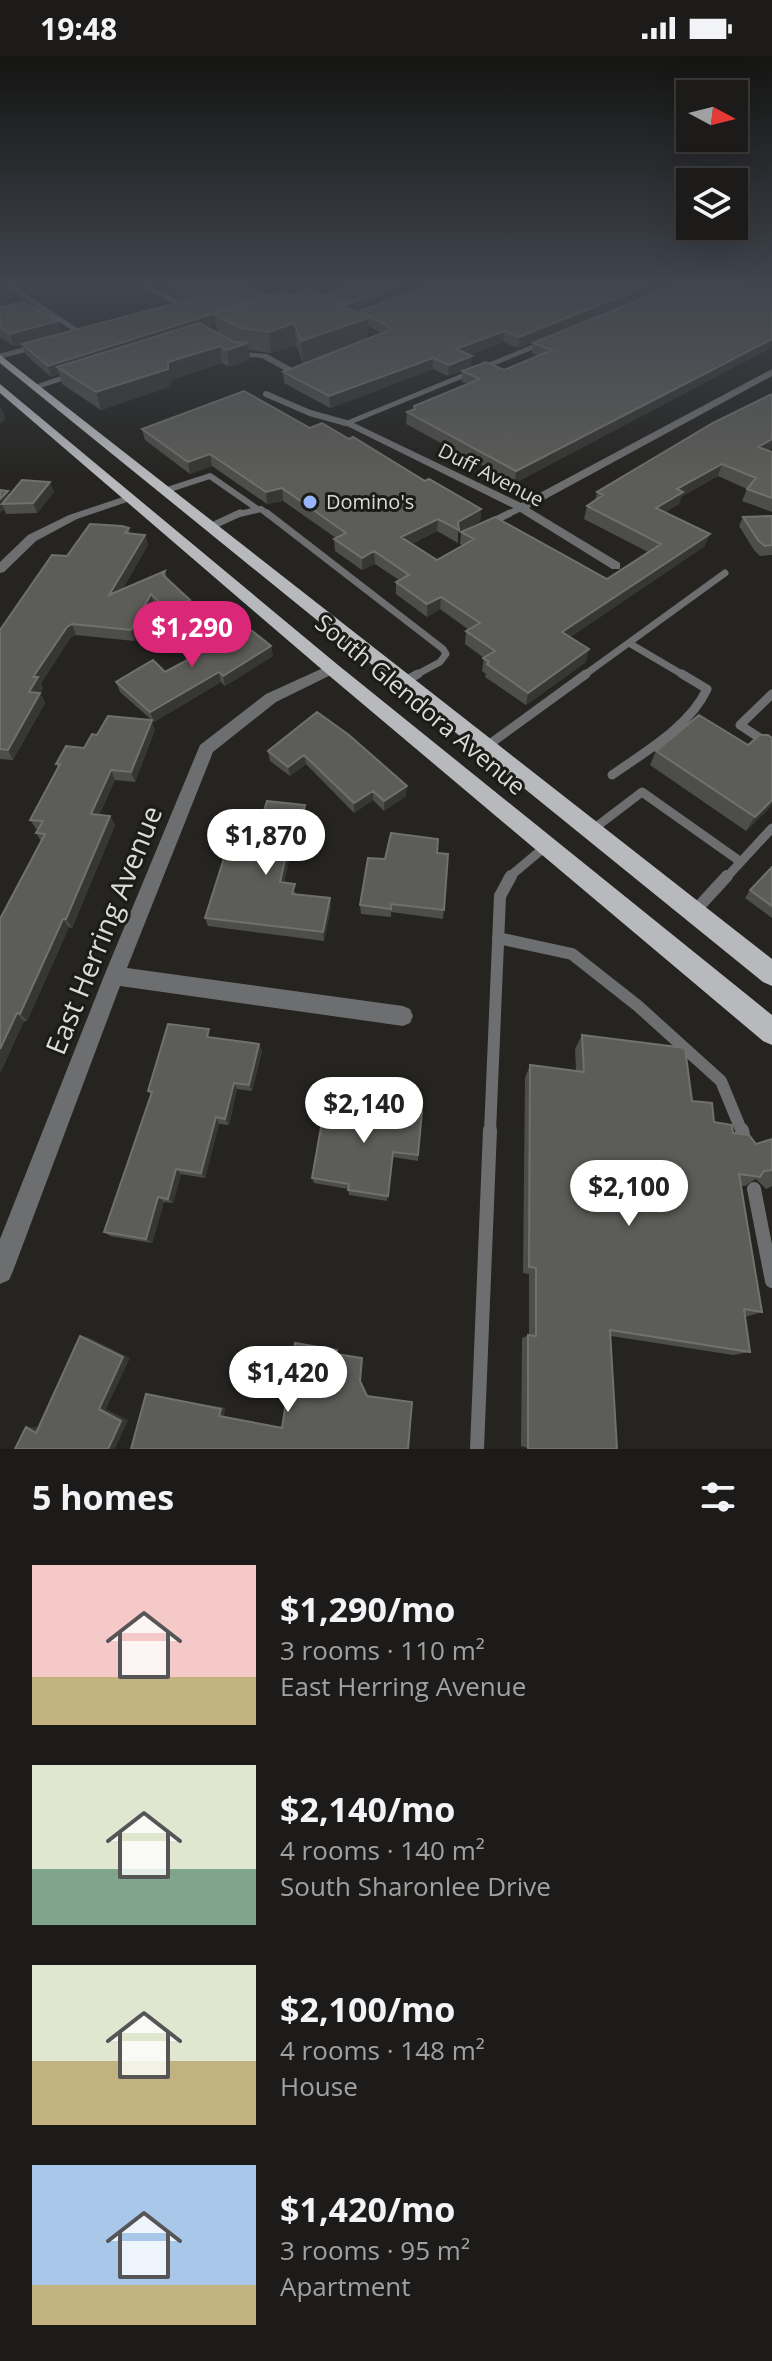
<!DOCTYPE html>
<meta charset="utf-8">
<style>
:root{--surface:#1c1b19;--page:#252422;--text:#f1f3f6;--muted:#a0a1a2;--line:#3a3938;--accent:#db2777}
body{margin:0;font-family:"Open Sans",sans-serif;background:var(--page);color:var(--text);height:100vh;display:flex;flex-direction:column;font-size:30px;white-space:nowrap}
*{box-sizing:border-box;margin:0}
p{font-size:26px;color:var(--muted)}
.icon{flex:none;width:44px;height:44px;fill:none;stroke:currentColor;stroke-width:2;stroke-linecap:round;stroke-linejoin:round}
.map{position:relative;height:1393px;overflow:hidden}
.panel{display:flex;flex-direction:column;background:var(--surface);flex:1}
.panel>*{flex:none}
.needle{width:52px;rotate:97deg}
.tools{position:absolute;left:676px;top:24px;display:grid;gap:16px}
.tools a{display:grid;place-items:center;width:72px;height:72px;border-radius:0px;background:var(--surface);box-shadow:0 8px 32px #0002,0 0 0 2px var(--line);font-size:40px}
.price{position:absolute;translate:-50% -68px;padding:0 18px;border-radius:28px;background:#fff;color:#222;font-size:26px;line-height:52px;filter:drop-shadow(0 2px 4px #0008)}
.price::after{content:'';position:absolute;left:50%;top:48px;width:24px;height:18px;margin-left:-12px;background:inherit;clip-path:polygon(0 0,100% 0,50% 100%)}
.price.on{background:var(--accent);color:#fff}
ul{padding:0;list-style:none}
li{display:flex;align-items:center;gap:24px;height:200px;padding:0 32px}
li span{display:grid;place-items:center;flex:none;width:224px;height:160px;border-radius:0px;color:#555}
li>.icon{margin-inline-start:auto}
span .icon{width:96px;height:96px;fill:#fffc;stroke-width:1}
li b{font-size:34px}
h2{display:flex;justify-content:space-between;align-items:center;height:96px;padding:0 32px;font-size:34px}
.status{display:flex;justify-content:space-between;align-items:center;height:56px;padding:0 40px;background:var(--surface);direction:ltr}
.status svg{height:22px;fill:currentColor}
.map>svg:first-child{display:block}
</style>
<div class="status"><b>19:48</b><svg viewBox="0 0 49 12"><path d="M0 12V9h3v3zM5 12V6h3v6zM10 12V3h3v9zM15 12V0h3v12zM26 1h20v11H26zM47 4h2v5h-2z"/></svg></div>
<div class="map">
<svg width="772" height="1393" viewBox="0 0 772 1393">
<rect width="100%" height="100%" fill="#252421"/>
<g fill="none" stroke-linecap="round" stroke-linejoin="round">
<!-- lane-far5 -->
<path stroke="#6d6e70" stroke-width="5" d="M6 228 82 278
M142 228 182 249 177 251
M0 300 35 291"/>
<!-- lane-far4 -->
<path stroke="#6d6e70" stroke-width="6" d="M266 338 310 357 346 367
M167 434 210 420 256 452
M235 459 261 453 269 459
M506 459 521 452"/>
<!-- lane-far3 -->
<path stroke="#6d6e70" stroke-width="7" d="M267 457 443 593 446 598 440 606 414 620
M488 468 510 457
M212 470 240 457
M629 587 685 620
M583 620 725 517"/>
<!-- lane-far2 -->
<path stroke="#6d6e70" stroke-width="9" d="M405 625 418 618
M772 638 740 669 772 690
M487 690 586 618
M612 719C645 696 690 670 707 633L682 618
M592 774 642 736 741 806
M508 822 546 790
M726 822 772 772"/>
<!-- lane-far1 -->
<path stroke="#6d6e70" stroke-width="12" d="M694 856 727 820
M498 882 572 898 638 950 721 1025 742 1076
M490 1076 500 840 511 820"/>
<!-- lane -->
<path stroke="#6d6e70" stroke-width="14" d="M742 1074 745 1089
M754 1133 772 1225
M477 1393 490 1074"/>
<!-- street -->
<path fill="#6d6e70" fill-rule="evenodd" d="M347 228H360L309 249 302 247Z
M549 282 556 284 354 367 521 447 772 313V320L529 452 620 507V513H612L517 454 341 367Z
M232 290 243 296 267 298 294 313 306 308 310 311 293 319 262 302 238 300 228 293Z
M81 313 85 316 84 318 37 333 32 330Z
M129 439 133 440V444L77 463 36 485 4 516 0 517V506L28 479 69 459Z
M332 608 337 610 339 613 337 616 276 646 213 696 127 912 403 950 410 953 413 960 410 967 403 970 120 930 13 1215 9 1224 0 1228V1183L104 920 200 689 266 638Z"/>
<!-- primary -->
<path fill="#b7b9bd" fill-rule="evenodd" d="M0 299 772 903V930L763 926 0 307Z
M0 328 338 609 772 959V989L763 985 326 617 0 337Z"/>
</g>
<!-- wall -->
<path fill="#4d4d49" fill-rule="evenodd" d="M151 228H243L269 240 327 242 326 239 347 233V228H433L355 256 360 258V255L535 229 534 228H673L518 292 503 286 469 299 471 311 448 320 433 313 330 352 284 327 283 316 358 286 303 307 296 289 271 297 249 294 250 304 229 311 222 307 171 324V330L101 354 62 328 59 318 51 321 26 299 22 288 14 290 0 281V245L2 250 58 265 62 277 183 245ZM216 268 217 277 206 271ZM368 270 382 277 368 282Z
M678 228H772V291L515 427 406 368 407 356 414 353V350L467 328 462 326V315L504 314 538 300 532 297 533 287Z
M772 338V392L768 394 772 396V456L742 445 747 433 718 420 681 441 679 448 665 456 705 490 570 581 586 606 526 649 485 621 486 618 482 615 484 602 465 588 466 575 469 574 440 553 427 561 396 538V526L399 524 375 508 362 514 335 495 334 483 336 482 283 445 267 448 212 410 190 418 145 384 142 373 310 372 425 425 481 453 480 465 458 477V487L437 475 412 488 437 504 463 490 460 488 461 476 607 523 648 496 584 463 587 450 595 445 597 436Z
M0 434 9 439 54 436 37 457 6 458 4 453 0 457Z
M772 460V499L760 500 754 494 739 470 743 461Z
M129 472 130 478 145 479 148 489 122 534 165 515 167 522 193 554 171 564 154 549 134 585 76 579 71 581 41 627 43 632 40 637 45 647 13 704 0 703V574L67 500Z
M204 590H271L273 600 225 630 221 626 154 666 120 636 116 626 165 616 205 595Z
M317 656 406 740 384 755 373 744 354 757 306 708 290 720 270 705 268 695Z
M155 674 135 726 115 724 99 759 110 760 115 769 72 872 69 871 27 965H24L0 1017 41 785 36 777 38 773H36L30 764 58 712 56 708 84 692 97 679Z
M656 695 772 749 746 775 650 709Z
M305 749 306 758 302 774 307 775 308 784 304 802 290 800 284 827 296 837V838L331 851 324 885 208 870 205 862 256 780Z
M437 797 448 798 443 863 391 856V861L361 858 360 849 385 803Z
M772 811V862L745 842 750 834Z
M582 979 692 1045 714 1066 756 1088 772 1083V1130L766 1133 756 1123 745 1130H741L762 1256 745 1261 750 1296 733 1299 611 1280 531 1393 521 1390 522 1282 529 1279V1218L523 1217 525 1022 530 1009 576 1015 575 993Z
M213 981 262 995 252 1035 237 1033 229 1069 219 1068 205 1122 181 1118 173 1147 164 1146 152 1187 110 1180 104 1176 151 1039 148 1035Z
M347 1046 348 1052 387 1057 422 1055 418 1105 393 1101 387 1145 349 1139 348 1133 314 1127 312 1122Z
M337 1294 338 1298 362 1302 360 1326 367 1340 408 1393H131L146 1338 225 1352 224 1360 282 1371Z"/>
<!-- shaded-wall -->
<path fill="#363632" d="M405 228H433L346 259V249Z
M651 228H673L518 292 519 281Z
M214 258 216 268 65 316 57 311 59 318 51 321 48 310Z
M368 262V283L303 307 301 285Z
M58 265 62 277 14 290 10 278Z
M294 267 296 289 271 297 269 276Z
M504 275 503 286 455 304 456 293Z
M772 283V291L515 427 516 415Z
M248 287 250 304 229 311 227 294Z
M220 290 222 307 171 324V330L101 354 96 336 168 306Z
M472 300 471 311 448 320 449 309Z
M433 302V313L330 352 329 340Z
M0 349 6 363 0 368Z
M772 383V392L754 403 758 391Z
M210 398 212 410 190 418 188 406Z
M722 408 718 420 681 441 679 448 653 464 656 452 677 433Z
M50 426 54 436 37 457 33 447Z
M282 432 283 445 267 448 266 436Z
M8 435 11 445 2 448 4 453 0 457V443Z
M481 453 480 465 458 477V466Z
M438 463 437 475 401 493V481Z
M710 478 705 490 559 589 562 576Z
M145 479 148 489 113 550 109 539Z
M374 495 375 508 362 514V502Z
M151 538 154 549 134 585 131 574Z
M441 541 440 553 427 561V548Z
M190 544 193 554 171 564 168 554Z
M72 568 76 579 71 581 41 627 43 632 34 646 29 636 33 621 67 571Z
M271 590 273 600 225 630 223 620Z
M589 593 586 606 526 649 528 637Z
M219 616 221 626 154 666 150 656Z
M40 637 45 647 13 704 8 694Z
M152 664 155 674 135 726 131 716Z
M304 699 306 708 290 720 288 711Z
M111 714 115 724 95 767 91 758Z
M407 730 406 740 384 755V745Z
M373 735V744L354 757V747Z
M772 744V749L746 775 755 761Z
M305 749 306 758 300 783 298 774Z
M110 760 115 769 72 872 66 863Z
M307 775 308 784 304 802 302 792Z
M288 791 290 800 282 835 280 826Z
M330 842 331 851 324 885 323 876Z
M63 863 69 871 27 965 20 958Z
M17 957 24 965 0 1017V993Z
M259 988 262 995 252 1035 249 1029Z
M234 1027 237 1033 229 1069 225 1063Z
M216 1061 219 1068 205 1122 201 1117Z
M176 1113 181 1118 173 1147 168 1143Z
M158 1141 164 1146 152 1187 146 1183Z
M80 1280 88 1281 130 1302 106 1353 128 1364 115 1393H108Z
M225 1352 224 1360H219L221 1353Z
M26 1371H36L46 1377H36Z"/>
<!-- building -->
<path fill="#5c5c58" stroke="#70706c" stroke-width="2" d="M168 228H243L269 240 48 310 22 288 195 242Z
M354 228H405L346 249 326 239 357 230Z
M435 228H530L533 230 538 228H651L519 281 504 275 456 293 472 300 449 309 433 302 329 340 283 316 390 274 388 270 360 255Z
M678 228H730L772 242V283L516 415 407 356 415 353 414 350 480 323 462 315 486 306 504 314 552 294 533 287Z
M310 234 368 262 301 285 294 267 269 276 241 272 214 258 282 236 290 240Z
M23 246 58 265 10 278 0 271V251Z
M199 267 234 286 248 287 227 294 220 290 168 306V313L96 336 57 311Z
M244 335 310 372 322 367 349 383 353 381 425 425 429 423 481 453 458 466 459 474 438 463 401 481 437 504 474 483 461 476 495 461 607 523 661 488 587 450 603 439 597 436 713 367 772 338V383L758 391 772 396V442L747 433 756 422 722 408 677 433 683 436 656 452 710 478 562 576 589 593 528 637 487 608 489 606 483 602 495 595 466 575 480 567 441 541 427 548 396 526 409 519 374 495 362 502 334 483 346 477 282 432 266 436 210 398 188 406 142 373Z
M22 424 50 426 33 447 2 448Z
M0 434 8 435 0 443Z
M772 460V489L765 490 758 484 743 461Z
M90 468 122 470 129 472 125 477 145 479 109 539 165 515 163 519 190 544 168 554 151 538 131 574 72 568 67 571 33 621H38L29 636 40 637 8 694 0 693V574L52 499 67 500Z
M246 570 271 590 223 620 219 616 150 656 116 626 153 604 165 616 208 593 204 590Z
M317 656 349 679 407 730 384 745 373 735 354 747 304 699 288 711 268 695Z
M699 659 748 689 760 679H768L772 682V744L755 761 656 695Z
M108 660 152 664 131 716 111 714 91 758 110 760 66 863H63L20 958 17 957 0 993V863L45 778 36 777 43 765 30 764 60 708H56L66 690 84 692 92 678 97 679Z
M267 745 305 749 298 774 307 775 302 792 288 791 280 826 295 828 292 838 330 842 323 876 205 862 232 777 256 780Z
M391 777 438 783 437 797 448 798 444 854 391 848V853L360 849 368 802 385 803Z
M772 811V850L750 834Z
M168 968 209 973 207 981 259 988 249 1029 234 1027 225 1063 216 1061 201 1117 176 1113 168 1143 158 1141 146 1183 104 1176 152 1036 148 1035Z
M582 979 685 992 692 1045 712 1047 714 1066 732 1069 733 1077 749 1079 756 1088 772 1083V1114L764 1115 760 1121 739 1118 762 1256 744 1253 750 1296 610 1274 617 1393H531L528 1392V1279L536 1280V1212L529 1211 530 1009 584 1016Z
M326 1043 347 1046 346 1051 387 1057 388 1050 422 1055 418 1099 393 1096 388 1140 348 1134 349 1128 312 1122Z
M80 1280 123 1301 99 1353 121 1365 108 1393H15L26 1371 36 1377Z
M295 1287 337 1294 336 1298 362 1302 360 1325 367 1340 412 1346 408 1393H131L146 1338 221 1353 219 1360 282 1372Z"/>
<!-- sky -->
<linearGradient id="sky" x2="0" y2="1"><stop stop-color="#141412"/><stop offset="0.54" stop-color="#40454e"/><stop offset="1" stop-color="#40454e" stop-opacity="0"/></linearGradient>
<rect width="772" height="423" fill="url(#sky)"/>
<!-- markers -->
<circle fill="#97b6fd" stroke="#1b1b18" stroke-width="3" cx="310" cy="446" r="8"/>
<g text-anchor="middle" stroke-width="6" stroke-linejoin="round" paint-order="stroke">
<!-- far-street labels -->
<g font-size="20" fill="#dcdbd9" stroke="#1b1b18">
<text transform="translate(491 419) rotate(27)" y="7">Duff Avenue</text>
</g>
<!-- far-poi labels -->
<g font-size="20" fill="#dcdbd9" stroke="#1b1b18" text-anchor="start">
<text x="326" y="453">Domino's</text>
</g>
<!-- street labels -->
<g font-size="24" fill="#dcdbd9" stroke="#1b1b18">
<text transform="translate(420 649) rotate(40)" y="8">South Glendora Avenue</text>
</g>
<!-- near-street labels -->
<g font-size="28" fill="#dcdbd9" stroke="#1b1b18">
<text transform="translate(104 874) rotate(-68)" y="10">East Herring Avenue</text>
</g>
</g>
</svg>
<div class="tools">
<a><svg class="needle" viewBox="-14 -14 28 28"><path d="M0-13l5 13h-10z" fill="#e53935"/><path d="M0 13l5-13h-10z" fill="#a0a1a2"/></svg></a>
<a><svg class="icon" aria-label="layers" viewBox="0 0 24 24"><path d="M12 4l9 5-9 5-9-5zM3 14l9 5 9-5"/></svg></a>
</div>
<b class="price on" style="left:192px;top:613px">$1,290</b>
<b class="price" style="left:266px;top:821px">$1,870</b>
<b class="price" style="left:364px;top:1089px">$2,140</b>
<b class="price" style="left:629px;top:1172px">$2,100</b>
<b class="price" style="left:288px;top:1358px">$1,420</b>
</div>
<section class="panel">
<h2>5 homes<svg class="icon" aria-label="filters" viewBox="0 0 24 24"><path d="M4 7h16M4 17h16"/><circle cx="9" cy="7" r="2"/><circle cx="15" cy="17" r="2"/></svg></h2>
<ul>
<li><span style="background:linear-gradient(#f6c9c9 70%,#c2b280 0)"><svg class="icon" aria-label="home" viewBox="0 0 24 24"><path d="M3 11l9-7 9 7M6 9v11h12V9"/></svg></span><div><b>$1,290/mo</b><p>3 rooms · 110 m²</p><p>East Herring Avenue</p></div></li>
<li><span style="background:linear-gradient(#dfe7d0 65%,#7fa58c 0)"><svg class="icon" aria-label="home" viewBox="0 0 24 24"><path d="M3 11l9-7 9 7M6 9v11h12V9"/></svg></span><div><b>$2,140/mo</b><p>4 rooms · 140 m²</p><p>South Sharonlee Drive</p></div></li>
<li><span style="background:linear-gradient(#dfe7d0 60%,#c2b280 0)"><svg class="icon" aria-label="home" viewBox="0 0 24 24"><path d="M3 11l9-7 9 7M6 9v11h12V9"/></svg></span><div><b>$2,100/mo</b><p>4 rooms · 148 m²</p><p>House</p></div></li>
<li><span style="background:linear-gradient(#a9c7e8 75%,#c2b280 0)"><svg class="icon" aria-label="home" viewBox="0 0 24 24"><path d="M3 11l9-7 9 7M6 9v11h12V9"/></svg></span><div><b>$1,420/mo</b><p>3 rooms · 95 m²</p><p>Apartment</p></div></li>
</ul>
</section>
